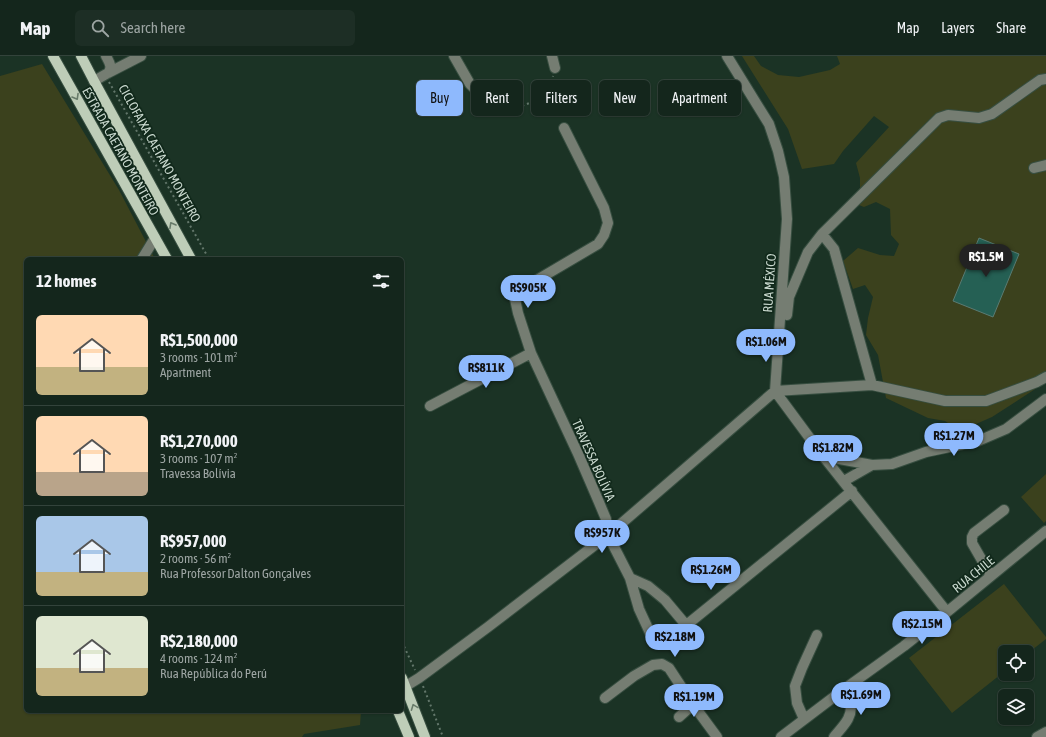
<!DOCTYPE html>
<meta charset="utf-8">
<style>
:root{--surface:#14261c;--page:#1d2e25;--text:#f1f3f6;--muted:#9da5a3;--line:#33433b;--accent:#8eb9fd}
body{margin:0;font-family:"Asap Condensed",sans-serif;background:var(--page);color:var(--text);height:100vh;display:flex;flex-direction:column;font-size:15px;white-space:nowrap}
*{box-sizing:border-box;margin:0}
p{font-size:13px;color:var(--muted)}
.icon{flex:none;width:22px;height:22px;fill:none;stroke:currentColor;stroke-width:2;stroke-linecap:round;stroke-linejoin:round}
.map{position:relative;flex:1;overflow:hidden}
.panel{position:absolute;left:24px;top:201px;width:380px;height:456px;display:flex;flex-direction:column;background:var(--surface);border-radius:6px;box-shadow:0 1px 3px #0004,0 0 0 1px var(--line)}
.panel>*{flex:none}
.hud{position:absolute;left:416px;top:24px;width:380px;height:36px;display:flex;gap:8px}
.controls{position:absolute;left:998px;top:589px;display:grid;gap:8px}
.controls a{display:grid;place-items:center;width:36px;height:36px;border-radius:6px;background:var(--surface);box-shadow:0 1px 3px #0004,0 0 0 1px var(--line);font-size:20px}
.price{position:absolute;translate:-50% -34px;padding:0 9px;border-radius:14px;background:var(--accent);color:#111;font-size:13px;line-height:26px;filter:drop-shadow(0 1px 2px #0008)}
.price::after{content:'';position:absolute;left:50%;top:24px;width:12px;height:9px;margin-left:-6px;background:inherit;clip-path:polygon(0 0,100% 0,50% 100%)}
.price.active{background:#222;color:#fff}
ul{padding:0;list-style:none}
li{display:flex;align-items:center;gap:12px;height:100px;padding:0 12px}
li+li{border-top:1px solid var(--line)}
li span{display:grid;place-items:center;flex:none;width:112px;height:80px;border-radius:6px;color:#555}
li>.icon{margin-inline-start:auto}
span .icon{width:48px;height:48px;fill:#fffc;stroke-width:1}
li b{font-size:17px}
h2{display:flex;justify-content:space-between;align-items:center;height:48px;padding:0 12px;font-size:17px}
.tag{padding:0 14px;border-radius:6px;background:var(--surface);box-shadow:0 1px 3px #0004,0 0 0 1px var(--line);font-size:14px;line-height:36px}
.tag.active{background:var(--accent);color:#111}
header{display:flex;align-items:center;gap:24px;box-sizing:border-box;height:56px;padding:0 20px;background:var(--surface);border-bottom:1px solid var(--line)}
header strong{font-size:19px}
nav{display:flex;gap:22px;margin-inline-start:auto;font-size:14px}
.search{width:280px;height:36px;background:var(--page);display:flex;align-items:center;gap:10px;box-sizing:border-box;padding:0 14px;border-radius:6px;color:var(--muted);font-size:15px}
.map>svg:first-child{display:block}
</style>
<header>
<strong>Map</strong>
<div class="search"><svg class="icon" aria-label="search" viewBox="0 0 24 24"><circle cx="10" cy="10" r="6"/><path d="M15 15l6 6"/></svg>Search here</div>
<nav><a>Map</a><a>Layers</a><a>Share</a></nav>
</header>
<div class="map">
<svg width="1046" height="681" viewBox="0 0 1046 681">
<rect width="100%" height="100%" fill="#1b3325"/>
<!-- green -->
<path fill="#3b411d" d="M742 0H754L761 10 778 19 799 21 830 14 840 8 837 0H1046V326L992 361 960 375 945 365 928 362 886 342 878 299 866 279 868 262 873 241 865 229 853 233 843 205 858 192 880 199 894 200 899 188 891 179 890 153 876 146 864 151 851 146 860 132V122L856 107 889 71 874 60 843 95 834 108 802 113 788 73Z
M42 8 119 134 155 203H26V655H361L360 669 304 678 302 681H0V20Z
M1046 418V465L1044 467 1021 441Z
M1004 528 1046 581V583L1027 598V596H1005V615L952 657 909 602Z"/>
<!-- building -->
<path fill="#256054" stroke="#5a7b73" d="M979 182 1019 198 993 261 953 245Z"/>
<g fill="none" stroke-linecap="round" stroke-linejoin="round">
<!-- minor casing -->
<g stroke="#374e40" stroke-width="12">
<path id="minor" d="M106 0C109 6 113 11 108 17
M454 0 470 28 485 43
M552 0 555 12
M727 0 769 68 778 95 784 121 787 163 775 335 823 400 947 556
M94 25 108 17 141 0
M564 72 604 152 608 167 604 179 598 188 520 234 515 243 518 257 531 297 579 400 598 444 606 463 608 479 630 522 639 553 651 579 659 585 668 584 852 435
M1034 112 1046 109
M822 178 834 193 872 329 945 345H986L1037 326 1046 321
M142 203 155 182
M787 259 789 241 808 196 822 178 939 62 948 59 979 62 992 58 1040 24 1046 23
M430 350 531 297
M823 400 872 409 892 408 926 396 978 385 1006 373 1046 343
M844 425 872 409
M991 520 972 487V481L974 477 1004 454
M630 522 648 530 665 544 686 569
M406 630 419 622 488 571 608 479 775 335 872 329
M605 642 634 620 653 609 662 608 669 612 692 647 717 681
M679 661 689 652 692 647
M804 663 797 647 795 630 802 612 817 579
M781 681 843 634 904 590 947 556 1046 475
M834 681C841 672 854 661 850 648 848 643 845 639 843 634
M1037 681 1046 676"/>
</g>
<!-- major casing -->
<g stroke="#374e40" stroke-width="12">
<path id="major" d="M53 0 167 203
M81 0 94 25 191 203
M402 622 425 681
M398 655 409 681"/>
</g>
<!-- path -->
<path stroke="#63776b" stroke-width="2" stroke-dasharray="2 3" stroke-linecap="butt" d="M109 26 209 203
M494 47 502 51 514 53 540 43 550 29 553 20
M402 586 415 614
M423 630 443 681"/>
<!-- minor -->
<use href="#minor" stroke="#757d72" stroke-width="10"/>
<!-- major -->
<use href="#major" stroke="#becdb8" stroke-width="10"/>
</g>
<!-- one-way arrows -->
<defs><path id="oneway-chevron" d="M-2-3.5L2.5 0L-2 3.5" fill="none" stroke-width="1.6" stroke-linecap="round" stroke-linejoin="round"/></defs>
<g stroke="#687b6a">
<use href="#oneway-chevron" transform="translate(76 41) rotate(60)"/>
<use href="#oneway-chevron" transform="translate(172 169) rotate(-119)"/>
<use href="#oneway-chevron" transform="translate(414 651) rotate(-111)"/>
</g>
<g text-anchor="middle" stroke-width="3.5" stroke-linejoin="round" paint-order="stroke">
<!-- street labels -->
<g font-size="13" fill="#cad9cf" stroke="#11291b">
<text transform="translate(121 95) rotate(61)" y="5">ESTRADA CAETANO MONTEIRO</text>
<text transform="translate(160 97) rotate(61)" y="5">CICLOFAIXA CAETANO MONTEIRO</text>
<text transform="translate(769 227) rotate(-86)" y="5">RUA MÉXICO</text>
<text transform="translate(594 404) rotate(66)" y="5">TRAVESSA BOLÍVIA</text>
<text transform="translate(973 518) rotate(-39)" y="5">RUA CHILE</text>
</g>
</g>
</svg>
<div class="controls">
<a><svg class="icon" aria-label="locate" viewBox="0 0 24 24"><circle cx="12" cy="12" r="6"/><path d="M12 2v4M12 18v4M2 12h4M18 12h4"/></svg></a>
<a><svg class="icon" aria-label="layers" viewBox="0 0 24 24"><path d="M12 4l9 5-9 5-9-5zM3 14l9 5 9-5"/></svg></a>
</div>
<b class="price active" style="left:986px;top:222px">R$1.5M</b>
<b class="price" style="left:528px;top:253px">R$905K</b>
<b class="price" style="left:766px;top:307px">R$1.06M</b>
<b class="price" style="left:486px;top:333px">R$811K</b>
<b class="price" style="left:954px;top:401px">R$1.27M</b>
<b class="price" style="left:833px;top:413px">R$1.82M</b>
<b class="price" style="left:602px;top:498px">R$957K</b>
<b class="price" style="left:711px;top:535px">R$1.26M</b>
<b class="price" style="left:922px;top:589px">R$2.15M</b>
<b class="price" style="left:675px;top:602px">R$2.18M</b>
<b class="price" style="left:861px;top:660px">R$1.69M</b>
<b class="price" style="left:694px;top:662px">R$1.19M</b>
<div class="hud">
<a class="tag active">Buy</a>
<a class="tag">Rent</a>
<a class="tag">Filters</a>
<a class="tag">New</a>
<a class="tag">Apartment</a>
</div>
<section class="panel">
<h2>12 homes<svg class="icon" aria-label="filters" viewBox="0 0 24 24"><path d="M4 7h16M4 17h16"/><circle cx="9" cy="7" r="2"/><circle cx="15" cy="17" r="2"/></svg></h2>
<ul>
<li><span style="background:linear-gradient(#ffd9b3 65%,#c2b280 0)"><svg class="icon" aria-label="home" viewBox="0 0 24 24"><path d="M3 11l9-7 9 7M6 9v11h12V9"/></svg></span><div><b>R$1,500,000</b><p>3 rooms · 101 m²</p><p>Apartment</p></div></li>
<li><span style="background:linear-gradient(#ffd9b3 70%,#b9a48a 0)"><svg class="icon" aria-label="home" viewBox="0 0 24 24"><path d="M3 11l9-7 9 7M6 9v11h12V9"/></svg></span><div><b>R$1,270,000</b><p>3 rooms · 107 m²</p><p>Travessa Bolívia</p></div></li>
<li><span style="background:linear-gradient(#a9c7e8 70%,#c2b280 0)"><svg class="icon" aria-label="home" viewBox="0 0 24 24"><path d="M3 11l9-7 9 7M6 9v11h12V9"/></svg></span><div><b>R$957,000</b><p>2 rooms · 56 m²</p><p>Rua Professor Dalton Gonçalves</p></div></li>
<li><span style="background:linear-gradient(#dfe7d0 65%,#c2b280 0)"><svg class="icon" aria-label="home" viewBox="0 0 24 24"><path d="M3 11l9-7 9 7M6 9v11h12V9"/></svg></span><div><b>R$2,180,000</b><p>4 rooms · 124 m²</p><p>Rua República do Perú</p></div></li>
</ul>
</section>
</div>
